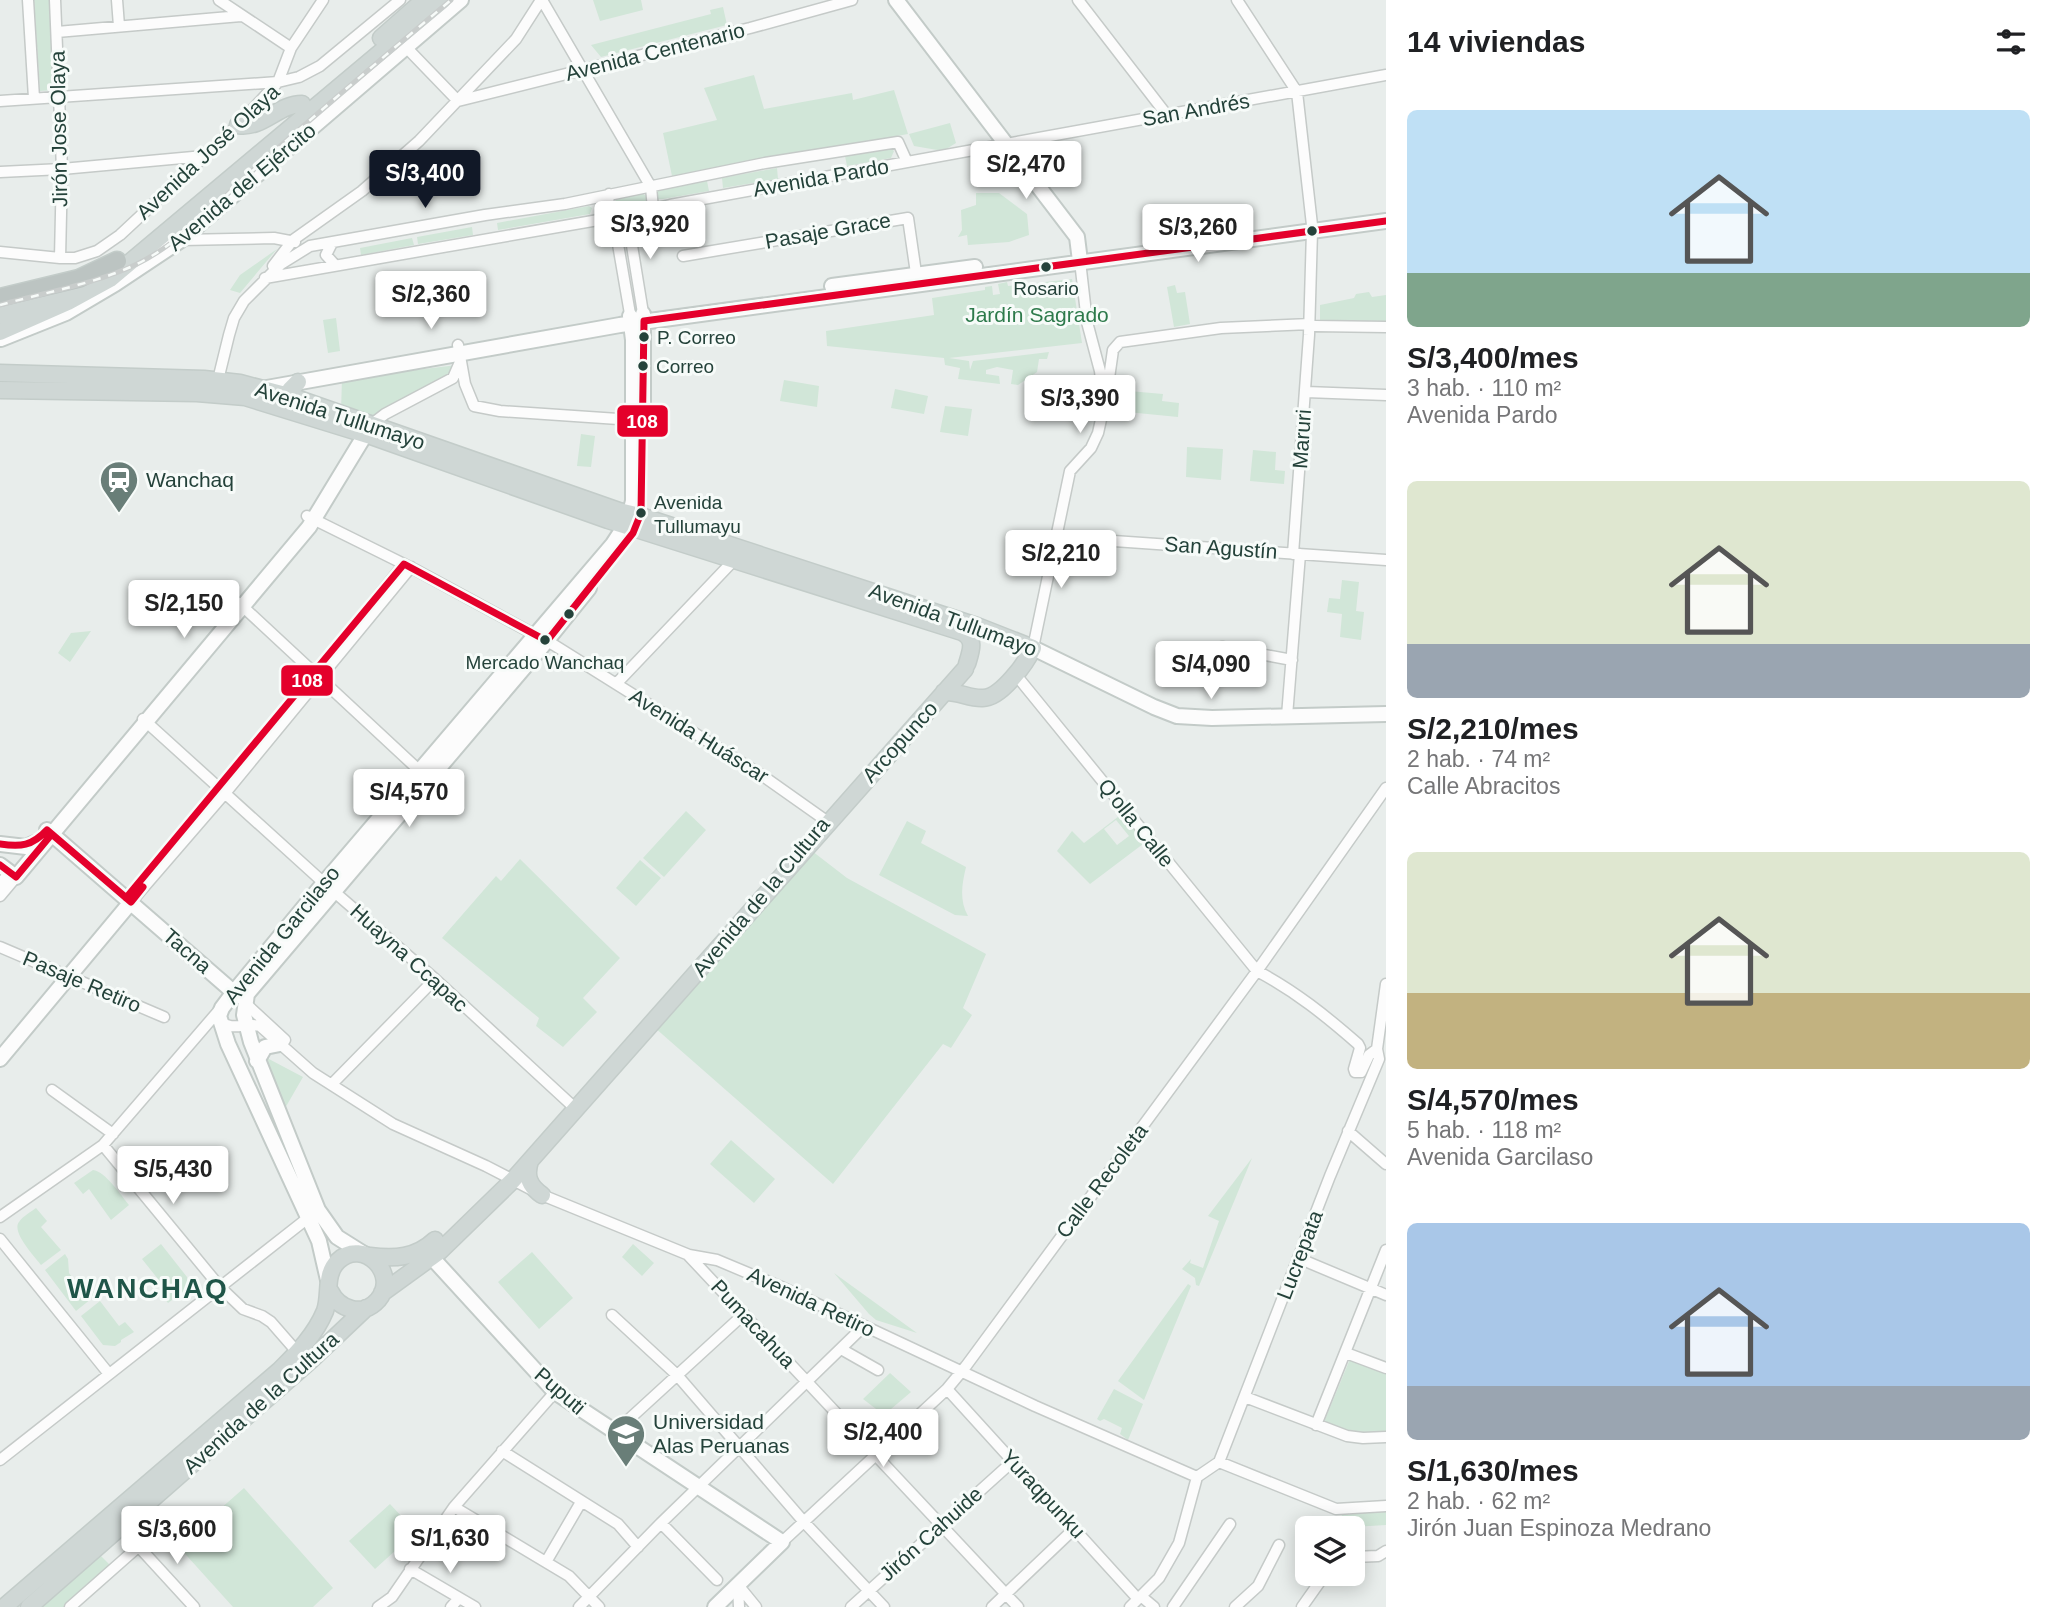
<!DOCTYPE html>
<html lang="es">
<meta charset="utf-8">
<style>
:root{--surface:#fff;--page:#f2f2f2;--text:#202124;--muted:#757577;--accent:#111827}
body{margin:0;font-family:Helvetica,sans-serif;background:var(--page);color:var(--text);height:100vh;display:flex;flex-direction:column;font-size:26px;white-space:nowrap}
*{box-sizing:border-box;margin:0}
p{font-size:23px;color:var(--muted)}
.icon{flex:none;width:38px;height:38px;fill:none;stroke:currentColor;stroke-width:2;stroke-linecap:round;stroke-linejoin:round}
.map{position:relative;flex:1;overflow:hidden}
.panel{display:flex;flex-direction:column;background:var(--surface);width:665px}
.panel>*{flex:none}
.tools{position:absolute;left:1295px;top:1516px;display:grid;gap:14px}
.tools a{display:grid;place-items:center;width:70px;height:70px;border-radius:10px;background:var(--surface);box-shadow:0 4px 18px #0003;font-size:35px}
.price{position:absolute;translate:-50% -60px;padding:0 16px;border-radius:7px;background:#fff;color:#222;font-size:23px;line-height:46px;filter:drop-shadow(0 2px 4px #0008)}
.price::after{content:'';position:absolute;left:50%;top:42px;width:21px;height:16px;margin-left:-10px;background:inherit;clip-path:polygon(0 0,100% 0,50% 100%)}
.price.active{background:var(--accent);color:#fff}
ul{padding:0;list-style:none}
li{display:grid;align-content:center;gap:14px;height:371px;padding:0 21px}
li span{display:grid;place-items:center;height:217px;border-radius:10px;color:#555}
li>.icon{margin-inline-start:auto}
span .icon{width:126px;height:126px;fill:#fffc;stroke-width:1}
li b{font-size:30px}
h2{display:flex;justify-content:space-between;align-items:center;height:84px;padding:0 21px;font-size:30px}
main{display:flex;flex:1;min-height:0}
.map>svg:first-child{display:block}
</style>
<main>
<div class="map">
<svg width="1386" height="1607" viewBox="0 0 1386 1607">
<rect width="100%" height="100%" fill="#e8edeb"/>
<!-- green -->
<path fill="#d1e6d8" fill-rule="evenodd" d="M34 0H50L56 90 40 91Z
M593 0H641L643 10 600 21Z
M723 7 727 25 601 57 591 45 711 14 710 10Z
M754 75 764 109 852 93 853 100 894 90 908 134 672 176 663 133 717 120 704 88Z
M950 123 956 143 943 151 914 146 909 134Z
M890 148 894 151 891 158 847 166 845 156Z
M777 168 778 179 723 188 722 178Z
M707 181 709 191 663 199H658L655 194 658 190Z
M976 193H999L1027 214 1029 235 1009 242 968 245 967 235 958 237 962 230 961 210 976 205Z
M643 194 648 197 643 205 624 209 615 205 616 198 622 196Z
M589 206 592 208 590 214 498 230 497 223Z
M472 227 473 235 418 244 417 237Z
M412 238 414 245 361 255 360 248Z
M277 249 240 293 230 290 240 275Z
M1072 279 1082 343 949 358 969 361 970 370 973 361 1049 352 1047 359H1039L1037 372 1018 385 1011 384 1013 370 997 367 986 370V374L999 376 1000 384 958 379 960 368 945 365 944 358 827 346 826 331 934 315 932 298 985 290V287L992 286 993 295 1000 294 998 284 1007 282 1008 286Z
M1175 285 1177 293 1185 292 1190 324 1174 327 1167 287Z
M1369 292 1372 297 1386 295V323H1320V305L1354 298 1356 294Z
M336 318 340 351 328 353 323 320Z
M457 365 455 371 409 399 368 420 341 411 342 379Z
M784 380 819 386 817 407 780 401Z
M895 389 928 396 924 414 891 408Z
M1129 391 1163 394 1162 401 1179 403 1178 417 1127 412Z
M945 406 972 409 968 436 940 432Z
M581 434 595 436 591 467 577 466Z
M1187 447 1223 449 1221 480 1186 477Z
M1253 450 1276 452 1275 470 1285 471 1284 484 1250 481Z
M1342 580 1359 582 1356 611 1364 612 1361 640 1340 637 1342 614 1327 612 1329 598 1340 599Z
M91 631 70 662 58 653 71 633Z
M686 811 706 830 664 877 643 858Z
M1123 813 1147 841 1090 884 1057 851 1072 831 1084 843ZM1116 820 1129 836 1117 845 1104 829Z
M907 821 926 831 921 843 966 867C962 884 959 900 968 916L955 915 879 875Z
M812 851 847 878 986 954 963 1008 972 1015 951 1048 943 1044 833 1184 654 1027Z
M520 859 620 958 583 998 597 1012 563 1047 536 1026 539 1018 442 938 496 876 501 881Z
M640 860 661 878 636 906 616 888Z
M267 1058 303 1077 284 1110Z
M731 1140 775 1179 754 1203 710 1164Z
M1252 1158 1199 1286 1196 1285 1195 1278 1182 1269 1191 1259 1190 1263 1203 1268 1219 1221 1208 1216Z
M93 1170C105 1171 121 1195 129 1205L111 1220 89 1189 83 1194 74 1183Z
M36 1208 47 1221 41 1227 61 1250 41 1265C35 1257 11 1232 19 1222 23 1216 31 1212 36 1208Z
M161 1244 187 1277 188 1288 168 1303 161 1294 166 1289 142 1259Z
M633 1244 654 1263 642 1276 622 1257Z
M532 1252 573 1298 539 1329 498 1282Z
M65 1254 68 1259 69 1273 80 1288 92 1289 96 1295 76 1311 45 1270Z
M834 1273 917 1333 876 1320 869 1314Z
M1188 1284 1191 1286 1144 1400 1118 1381Z
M100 1301 119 1326 125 1322 134 1332 121 1340V1342L115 1346 103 1345 81 1316Z
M1350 1359 1386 1372V1434L1353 1436 1324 1422Z
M890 1373 911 1392 884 1415 863 1399Z
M1114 1389 1143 1404 1128 1440 1120 1434 1122 1428 1104 1419 1100 1421 1097 1419Z
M244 1488 333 1588 313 1607H233L178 1546Z
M390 1504 416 1532 375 1569 349 1541Z
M1386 1511V1525L1353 1527 1340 1520 1342 1515Z
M98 1553 110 1565 64 1607H36Z"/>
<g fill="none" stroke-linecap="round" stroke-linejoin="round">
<!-- street casing -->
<g stroke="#c5cac8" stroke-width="13">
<path id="street" d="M28 0 34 98
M55 0 62 169 60 258
M117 0 119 26
M219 0 291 48
M542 0 651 187 653 209
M1078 0 1166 114
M1237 0 1297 92 1312 225
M57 32 241 16
M403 44 458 101 750 28 852 0
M0 101 278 82 291 48 323 0
M0 172 62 169 204 156
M609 194 608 204 614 221 630 314
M627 215 643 313
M182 240 274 238 295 242
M332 243 326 255 335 265
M0 252 60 258H75L97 251 120 235 238 125 278 82 299 77 320 66 400 0
M683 256 908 218 917 280
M273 266 293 240 362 191 419 141 516 39 541 0
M265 278 627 215 670 205C909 162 1148 120 1386 75
M1315 326 1386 327
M458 345 465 384 474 406 500 411 633 420
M217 384 229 335 234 318 244 301 281 264 310 246 485 215 565 204 765 163 898 142 907 162
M1306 392 1386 395
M1106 399 1113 350 1120 342 1221 328 1310 324
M372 424 385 414 453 378 460 362
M307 516 414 569 554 645 763 776 828 822
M1056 537 1386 560
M1293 554 1309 335 1312 231
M239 603 423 774
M341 642 404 564
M1222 647 1292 660
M1033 648 1070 471 1091 448 1098 433 1104 406 1100 371 1087 322 1080 261
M1016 675 1257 971C1295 991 1326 1016 1358 1044L1360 1048 1354 1069 1355 1072H1361L1369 1055 1377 1049
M616 684 735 559
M1287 716 1300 554
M143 719 324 883 435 979 577 1110
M177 839 293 700
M0 884 10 872
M0 896 16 877
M131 902 226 792 411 567
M0 947 164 1017
M244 1002 285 1040
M220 1021C232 1032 246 1022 260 1026L313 1073 393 1124 486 1166 542 1195 689 1255 717 1260 779 1286 1035 1406 1197 1477
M332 1084 435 979
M52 1090 113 1134
M1348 1131 1386 1164
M103 1145 220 1287 243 1309 262 1316 271 1322 298 1353
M0 1217 103 1145 221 1008
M0 1239 109 1374
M689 1256 1018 1607
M1298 1258 1386 1295
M612 1315 677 1375 804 1522 884 1607
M841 1349 878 1370
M1346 1353 1386 1368
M947 1389 1138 1599
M1245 1397 1347 1436 1363 1438 1386 1437
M1316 1425 1386 1250
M614 1433 744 1314
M502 1451 618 1524 638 1547
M0 1460 313 1214
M1219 1462 1336 1509 1386 1506
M454 1507 569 1576 599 1607
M661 1523 717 1580
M118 1524 194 1607
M782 1542 947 1389 966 1366 1257 971 1386 788
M1353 1557 1378 1556 1386 1551
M546 1562 581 1502
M410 1569 475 1607
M738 1585 756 1607
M738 1586 739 1607
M1142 1597 1154 1607
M70 1607 138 1547
M378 1607 392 1597 454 1507 555 1392
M451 1607 459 1598
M579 1607 661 1523 864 1326
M851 1607 1012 1462
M992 1607 1075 1528
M1130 1607 1159 1578 1179 1543 1197 1477 1219 1462 1330 1176 1379 1059 1377 1049 1386 984
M1173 1607 1230 1524
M1235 1607 1258 1586 1279 1545
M1302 1607 1326 1573"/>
</g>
<!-- secondary casing -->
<g stroke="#c3cbc8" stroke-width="18">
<path id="secondary" d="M896 0 1077 237 1080 261
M832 286 975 267
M1 339 66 313 115 284 181 240 461 0
M261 389 620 325 1386 221
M643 423V314
M1033 648 1154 707 1177 716 1212 718 1386 714
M47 830 238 996
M0 844 26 847 35 843
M0 865 16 877 309 527 371 425
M0 1059 131 902
M257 1061 265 1047 280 1044
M425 1250 555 1392 782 1542 715 1607
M364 1254 337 1237 318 1210 251 1042 244 1015 247 994 539 650 589 588
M328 1280 319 1241 228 1044 219 1016 222 1008 234 992 324 883 613 544 628 521 633 501V340L630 316"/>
</g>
<!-- primary casing -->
<g stroke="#c3ccc9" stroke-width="19">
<path id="primary" d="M381 38 424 0
M238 125C263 129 278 104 302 104
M0 315 74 289
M0 332 68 302 110 279 443 0
M0 373 204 379 240 383 293 397 619 511 644 517 977 626 1033 648C1026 663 1001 698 983 698 970 699 958 691 944 692
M0 390 197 393 245 397 371 436 608 520 962 632C976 639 971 651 967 664
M293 397 290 390 298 382
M530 1161C525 1176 529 1186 542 1195
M370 1256C395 1259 416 1258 435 1240
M382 1293 440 1251 513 1180 965 669
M4 1607 280 1370C298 1352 315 1335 325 1311 331 1294 324 1274 338 1261 363 1237 400 1274 378 1300 362 1318 339 1309 330 1291
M29 1607 311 1360 366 1308"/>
</g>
<!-- highway casing -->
<g stroke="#c3ccc9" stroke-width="21">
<path id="highway" d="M0 298 79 279 117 261"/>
</g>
<!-- street -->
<use href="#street" stroke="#fcfcfc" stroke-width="10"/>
<!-- secondary -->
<use href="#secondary" stroke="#fcfcfc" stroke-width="14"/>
<!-- primary -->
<use href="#primary" stroke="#cfd7d5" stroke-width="16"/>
<!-- highway -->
<use href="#highway" stroke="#bcc4c2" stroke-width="18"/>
<!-- rail casing -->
<g stroke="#c9cdcc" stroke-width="5">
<path id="rail" d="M0 305C43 293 98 283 137 264 182 242 224 196 261 163 323 108 387 54 451 0"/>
</g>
<!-- rail -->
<use href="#rail" stroke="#f7fbf9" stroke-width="2.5" stroke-dasharray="8" stroke-linecap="butt"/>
<!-- bus-1 casing -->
<g stroke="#f7fbf9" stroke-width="12">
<path id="bus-1" d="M0 844C21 847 32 846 47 830L131 902 143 887
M0 865 16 877 51 835
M126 898 404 564 547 641 633 533 641 513 644 321 1386 221"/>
</g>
<!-- bus-1 -->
<use href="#bus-1" stroke="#e4002b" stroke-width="7"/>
</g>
<!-- icons -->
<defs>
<g id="station-pin" transform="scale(2.0125)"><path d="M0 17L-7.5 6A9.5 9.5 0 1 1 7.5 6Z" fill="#697e78" stroke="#f7fbf9"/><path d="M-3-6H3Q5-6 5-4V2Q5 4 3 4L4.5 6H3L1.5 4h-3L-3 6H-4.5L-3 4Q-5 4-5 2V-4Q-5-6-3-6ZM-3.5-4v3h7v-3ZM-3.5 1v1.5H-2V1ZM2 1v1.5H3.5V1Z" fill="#fff"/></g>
<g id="university-pin" transform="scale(2.0125)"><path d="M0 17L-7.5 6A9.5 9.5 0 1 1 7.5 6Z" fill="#697e78" stroke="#f7fbf9"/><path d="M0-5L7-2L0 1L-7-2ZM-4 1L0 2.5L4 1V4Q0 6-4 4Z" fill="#fff"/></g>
</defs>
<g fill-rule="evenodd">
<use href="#station-pin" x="119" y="480"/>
<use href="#university-pin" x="626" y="1434"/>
</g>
<!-- markers -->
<g fill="#24423a" stroke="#f7fbf9" stroke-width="2.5">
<circle cx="1312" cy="231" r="6"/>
<circle cx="1046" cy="267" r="6"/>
<circle cx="644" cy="337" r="6"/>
<circle cx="643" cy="366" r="6"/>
<circle cx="641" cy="513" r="6"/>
<circle cx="569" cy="614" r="6"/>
<circle cx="545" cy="640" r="6"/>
</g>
<g text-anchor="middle" stroke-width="6" stroke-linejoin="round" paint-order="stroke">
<!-- bus labels -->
<g font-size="19" fill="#24423a" stroke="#f7fbf9" text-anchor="start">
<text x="1046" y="295" text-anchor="middle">Rosario</text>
<text x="657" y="344">P. Correo</text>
<text x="656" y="373">Correo</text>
<text x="654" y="509">Avenida<tspan x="654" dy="24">Tullumayu</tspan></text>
<text x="545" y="669" text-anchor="middle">Mercado Wanchaq</text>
</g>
<!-- street labels -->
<g font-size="21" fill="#24423a" stroke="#f7fbf9">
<text transform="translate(655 52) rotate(-14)" y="7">Avenida Centenario</text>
<text transform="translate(1196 110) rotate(-10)" y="7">San Andrés</text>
<text transform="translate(59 129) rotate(-91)" y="7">Jirón Jose Olaya</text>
<text transform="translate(208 152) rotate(-43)" y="7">Avenida José Olaya</text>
<text transform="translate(821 178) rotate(-10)" y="7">Avenida Pardo</text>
<text transform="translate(242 187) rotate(-40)" y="7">Avenida del Ejército</text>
<text transform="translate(828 231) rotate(-10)" y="7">Pasaje Grace</text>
<text transform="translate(340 416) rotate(18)" y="7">Avenida Tullumayo</text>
<text transform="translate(1302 439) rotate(-86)" y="7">Maruri</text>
<text transform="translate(1221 548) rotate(4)" y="7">San Agustín</text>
<text transform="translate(953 620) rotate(20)" y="7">Avenida Tullumayo</text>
<text transform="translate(699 736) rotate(32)" y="7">Avenida Huáscar</text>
<text transform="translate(900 742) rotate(-48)" y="7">Arcopunco</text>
<text transform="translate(1136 823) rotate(51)" y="7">Q'olla Calle</text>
<text transform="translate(761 897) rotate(-50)" y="7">Avenida de la Cultura</text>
<text transform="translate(282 935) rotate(-51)" y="7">Avenida Garcilaso</text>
<text transform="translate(187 951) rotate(41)" y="7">Tacna</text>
<text transform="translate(409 958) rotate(42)" y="7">Huayna Ccapac</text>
<text transform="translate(82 982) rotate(23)" y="7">Pasaje Retiro</text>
<text transform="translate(1102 1181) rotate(-53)" y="7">Calle Recoleta</text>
<text transform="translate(1300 1255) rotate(-69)" y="7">Lucrepata</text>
<text transform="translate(811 1302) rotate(25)" y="7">Avenida Retiro</text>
<text transform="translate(753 1324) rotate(47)" y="7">Pumacahua</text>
<text transform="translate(560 1391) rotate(41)" y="7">Puputi</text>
<text transform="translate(261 1403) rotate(-42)" y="7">Avenida de la Cultura</text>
<text transform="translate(1043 1494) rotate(47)" y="7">Yuraqpunku</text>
<text transform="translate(931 1534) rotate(-42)" y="7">Jirón Cahuide</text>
</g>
<!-- park labels -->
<g font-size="21" fill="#2d7a4b" stroke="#f7fbf9">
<text x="1037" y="322">Jardín Sagrado</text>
</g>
<!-- poi labels -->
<g font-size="21" fill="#24423a" stroke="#f7fbf9" text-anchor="start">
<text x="146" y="487">Wanchaq</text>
<text x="653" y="1429">Universidad<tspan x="653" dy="24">Alas Peruanas</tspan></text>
</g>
<!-- district labels -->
<g font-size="28" font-weight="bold" letter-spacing="2" fill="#1f5548" stroke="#f7fbf9">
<text x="148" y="1298">WANCHAQ</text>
</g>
</g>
<g stroke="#f7fbf9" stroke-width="2.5">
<rect x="616" y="404" width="53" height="34" rx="7" fill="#e4002b"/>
<rect x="280" y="664" width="54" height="33" rx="7" fill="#e4002b"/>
</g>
<g font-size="19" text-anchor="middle" font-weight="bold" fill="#fff">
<text x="642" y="428">108</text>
<text x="307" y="687">108</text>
</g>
</svg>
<div class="tools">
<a><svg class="icon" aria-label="layers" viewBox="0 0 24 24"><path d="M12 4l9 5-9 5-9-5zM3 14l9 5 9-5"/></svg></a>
</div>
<b class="price" style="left:1026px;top:201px">S/2,470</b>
<b class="price active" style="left:425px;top:210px">S/3,400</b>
<b class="price" style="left:650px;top:261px">S/3,920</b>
<b class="price" style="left:1198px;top:264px">S/3,260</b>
<b class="price" style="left:431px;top:331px">S/2,360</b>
<b class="price" style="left:1080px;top:435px">S/3,390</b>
<b class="price" style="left:1061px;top:590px">S/2,210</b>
<b class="price" style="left:184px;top:640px">S/2,150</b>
<b class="price" style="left:1211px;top:701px">S/4,090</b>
<b class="price" style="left:409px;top:829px">S/4,570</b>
<b class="price" style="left:173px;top:1206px">S/5,430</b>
<b class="price" style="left:883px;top:1469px">S/2,400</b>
<b class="price" style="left:177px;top:1566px">S/3,600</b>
<b class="price" style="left:450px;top:1575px">S/1,630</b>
</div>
<section class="panel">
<h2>14 viviendas<svg class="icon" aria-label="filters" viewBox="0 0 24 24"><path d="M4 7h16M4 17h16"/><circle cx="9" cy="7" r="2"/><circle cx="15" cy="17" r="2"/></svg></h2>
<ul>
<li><span style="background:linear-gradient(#bfe0f5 75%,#7fa58c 0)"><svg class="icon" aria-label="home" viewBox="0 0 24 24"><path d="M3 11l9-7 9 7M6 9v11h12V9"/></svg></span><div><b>S/3,400/mes</b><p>3 hab. · 110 m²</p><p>Avenida Pardo</p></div></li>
<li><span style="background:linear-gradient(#dfe7d0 75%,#9aa5b1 0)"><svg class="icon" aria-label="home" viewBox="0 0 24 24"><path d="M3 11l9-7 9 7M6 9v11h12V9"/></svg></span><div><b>S/2,210/mes</b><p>2 hab. · 74 m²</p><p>Calle Abracitos</p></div></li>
<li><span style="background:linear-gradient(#dfe7d0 65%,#c2b280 0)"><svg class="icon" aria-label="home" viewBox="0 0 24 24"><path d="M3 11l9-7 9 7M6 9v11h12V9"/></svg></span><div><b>S/4,570/mes</b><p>5 hab. · 118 m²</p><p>Avenida Garcilaso</p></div></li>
<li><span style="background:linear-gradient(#a9c7e8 75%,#9aa5b1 0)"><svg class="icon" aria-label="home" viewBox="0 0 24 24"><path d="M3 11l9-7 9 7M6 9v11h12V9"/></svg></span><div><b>S/1,630/mes</b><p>2 hab. · 62 m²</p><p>Jirón Juan Espinoza Medrano</p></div></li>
</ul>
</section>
</main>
